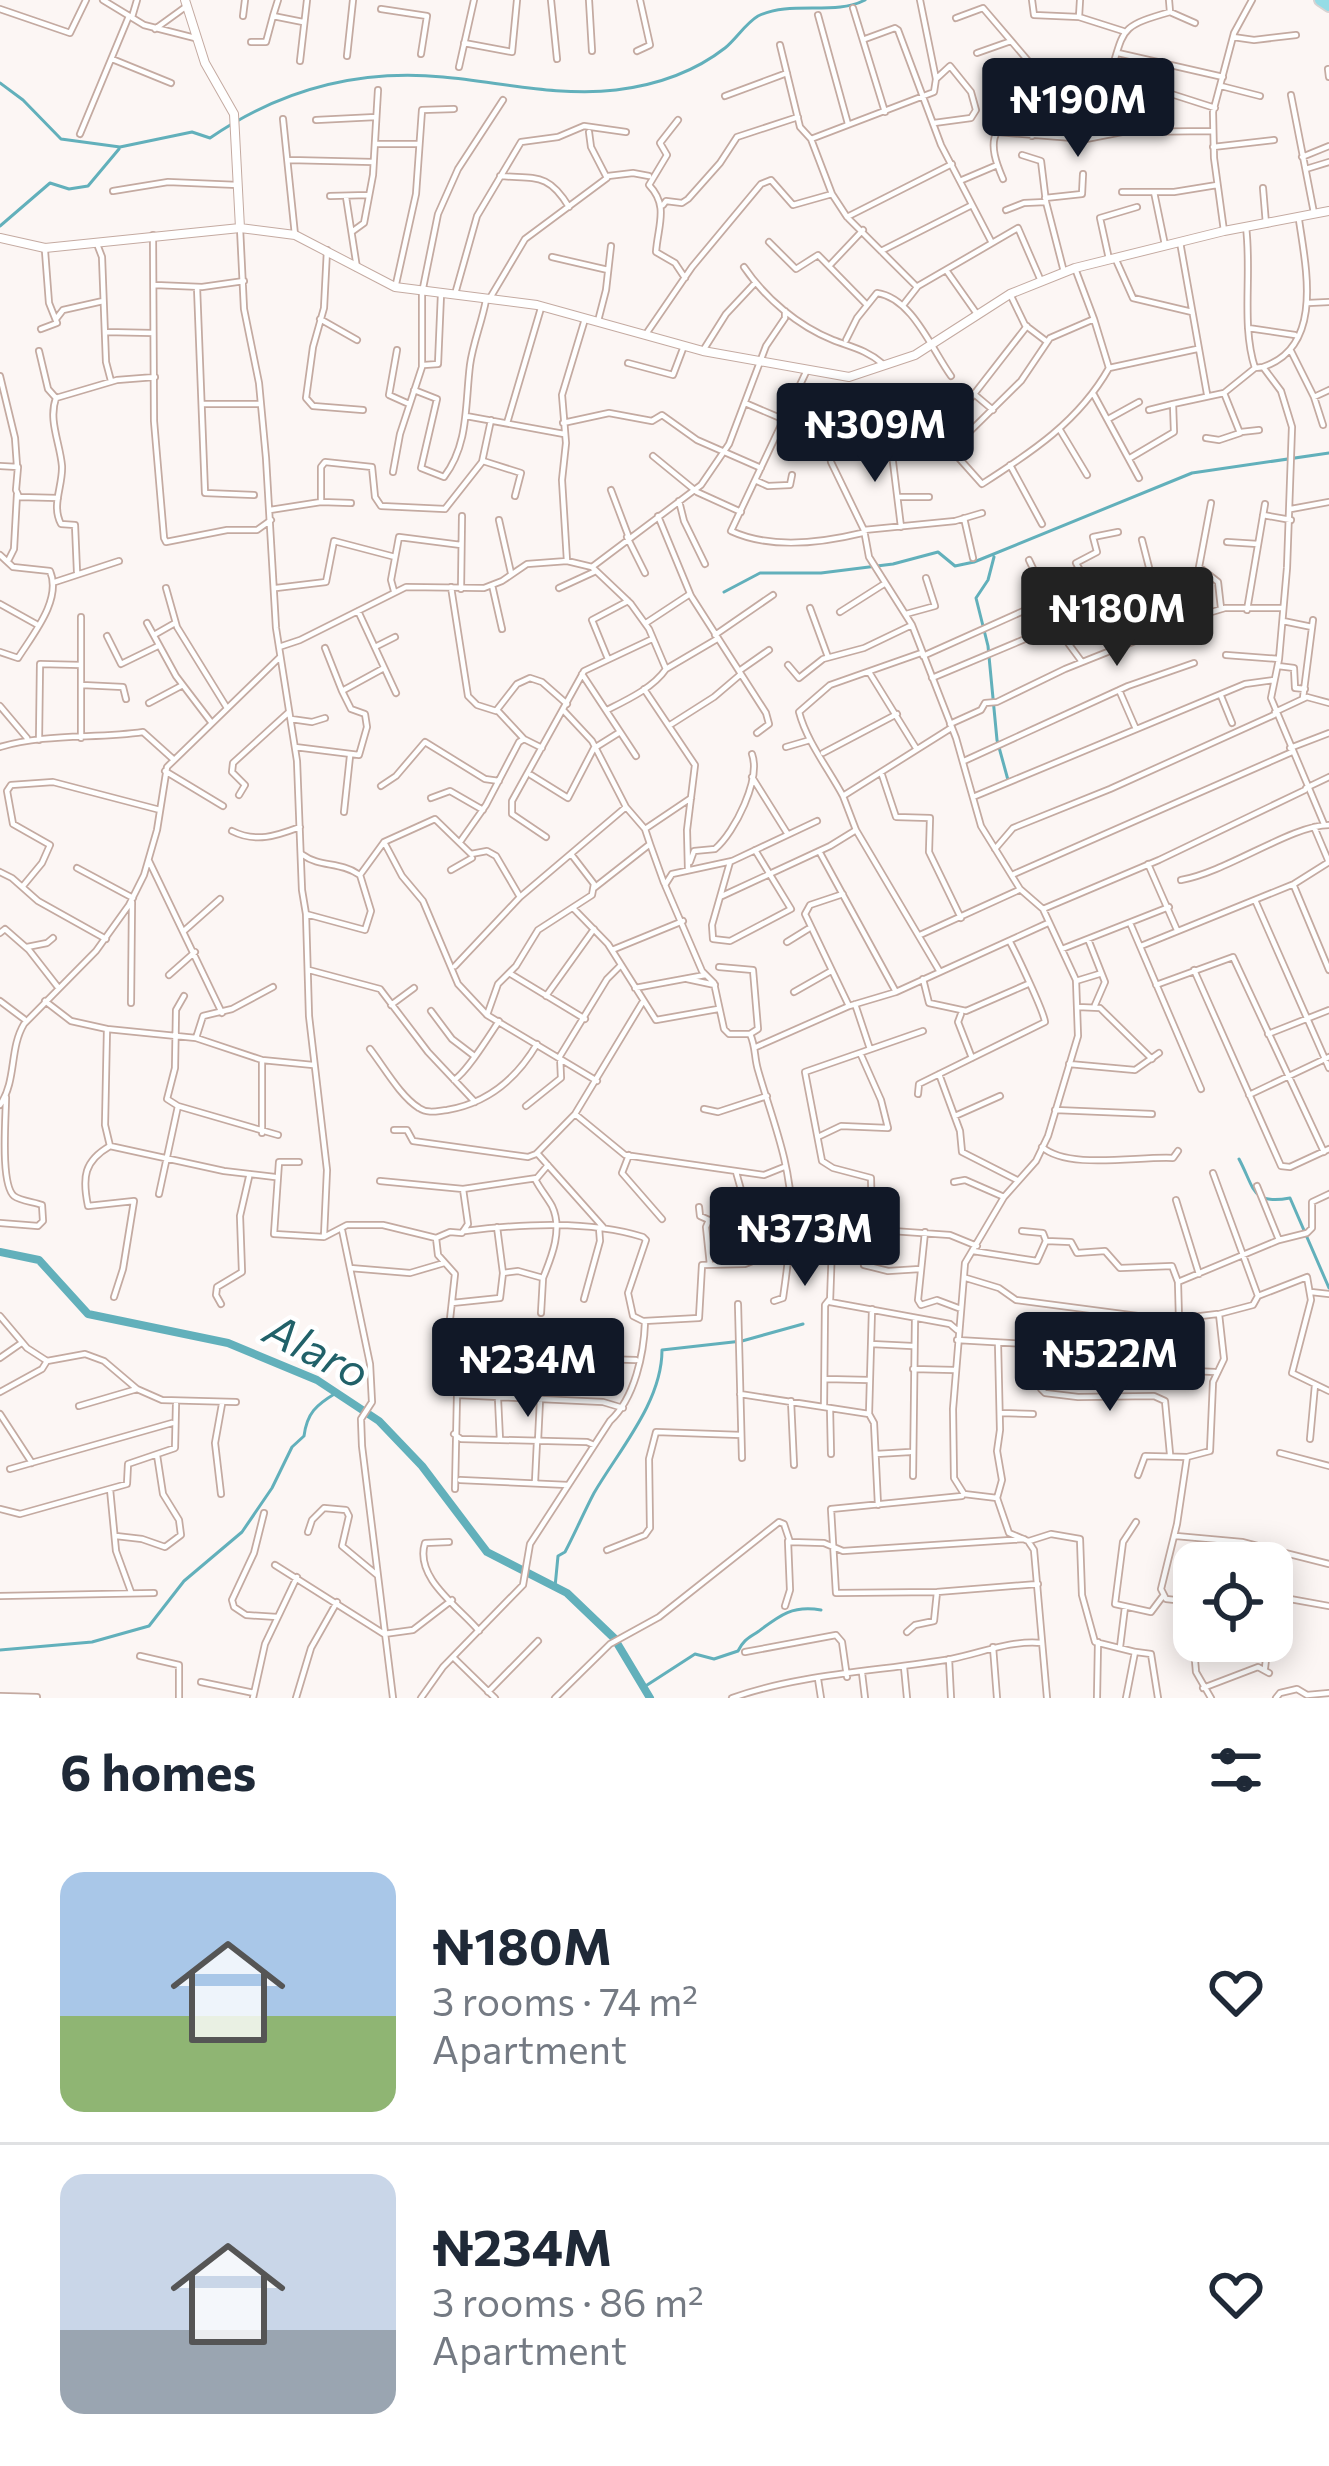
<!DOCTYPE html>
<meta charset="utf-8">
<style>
:root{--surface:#fff;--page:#f6f6f7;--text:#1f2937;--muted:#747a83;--line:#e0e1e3;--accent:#111827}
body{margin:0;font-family:Commissioner,sans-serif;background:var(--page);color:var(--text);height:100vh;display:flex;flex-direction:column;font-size:45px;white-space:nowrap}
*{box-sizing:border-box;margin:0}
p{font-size:39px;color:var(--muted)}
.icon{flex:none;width:66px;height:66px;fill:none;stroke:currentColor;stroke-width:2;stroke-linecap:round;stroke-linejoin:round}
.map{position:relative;height:1698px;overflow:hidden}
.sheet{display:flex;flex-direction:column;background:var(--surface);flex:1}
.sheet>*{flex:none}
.tools{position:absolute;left:1173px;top:1542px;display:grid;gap:24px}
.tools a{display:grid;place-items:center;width:120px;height:120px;border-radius:24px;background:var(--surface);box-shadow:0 6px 30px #0003;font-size:60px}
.price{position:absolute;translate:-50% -102px;padding:0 27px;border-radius:12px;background:var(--accent);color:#fff;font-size:39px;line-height:78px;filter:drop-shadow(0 3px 6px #0008)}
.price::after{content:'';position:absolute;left:50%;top:72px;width:36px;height:27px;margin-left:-18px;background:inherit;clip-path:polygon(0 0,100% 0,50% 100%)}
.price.selected{background:#222;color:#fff}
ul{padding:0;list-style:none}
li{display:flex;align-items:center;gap:36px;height:300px;padding:0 60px}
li+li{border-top:3px solid var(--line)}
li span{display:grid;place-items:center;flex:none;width:336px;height:240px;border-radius:24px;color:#555}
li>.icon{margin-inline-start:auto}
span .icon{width:144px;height:144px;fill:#fffc;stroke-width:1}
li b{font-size:51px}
h2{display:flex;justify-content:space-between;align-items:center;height:144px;padding:0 60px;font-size:51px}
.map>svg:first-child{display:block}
</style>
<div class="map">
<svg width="1329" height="1698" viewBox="0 0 1329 1698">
<rect width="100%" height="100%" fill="#fcf6f4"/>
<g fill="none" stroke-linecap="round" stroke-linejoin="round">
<!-- stream -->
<path stroke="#62b0bb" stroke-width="3" d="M0 83 23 100 61 139 120 147 192 132 210 138C280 90 359 69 443 77 499 82 560 97 616 90 657 85 693 73 725 48 736 39 746 23 758 16 791 0 835 16 865 0
M0 226 50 183 69 189 88 186 119 149
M994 557 988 580 976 598 988 646 997 740 1008 780
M724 592 760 573H821L893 564 938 552 955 566 974 562 1192 473 1329 453
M1239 1159C1255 1189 1251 1205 1290 1198L1329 1288
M555 1587 558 1556 565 1552C575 1533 584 1512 594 1493 619 1450 662 1402 662 1350L742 1341 803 1324
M0 1650 92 1642 149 1626 184 1581 242 1532 272 1488 292 1447 304 1436C307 1413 316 1405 336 1393
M644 1687 695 1654 714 1659 738 1651C744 1639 749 1638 759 1631 780 1615 793 1605 821 1610"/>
<!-- river -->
<path stroke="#62b0bb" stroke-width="8" d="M0 1252 39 1260 88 1314 228 1343 317 1380 379 1421 422 1466 487 1552 567 1593 614 1638 650 1698"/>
<!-- minor casing -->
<g stroke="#c4aaa1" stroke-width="8">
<path id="minor" d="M103 0 144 25 195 38
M551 0 557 59
M589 0 592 51
M1032 0 1034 15 1079 17 1123 31
M853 8 885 112
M0 9 70 33 86 0
M381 9 427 16 421 54
M1170 12 1195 23
M818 15 848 124
M243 16 245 0
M273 16 278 0
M132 17 137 0
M1079 17 1080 0
M956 18 983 8 1042 77
M155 29 184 8
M1233 37 1254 40 1296 35
M865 39 895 28 898 30 941 145 992 243
M251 42H266L273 16 303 22
M464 43 512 52 517 0
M780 45 800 127 811 139 832 194 847 217 917 287
M637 51 650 45 640 0
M977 53 1011 41
M1118 53 1223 77
M347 56 353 0
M112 59 171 83
M300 61 307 0
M459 67 474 0
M1328 69 1329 77
M1074 74 1076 139
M1109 78C1125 29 1117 27 1170 12L1169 0
M1119 80 1120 132
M1028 84 1032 136
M1221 86 1260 96
M998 90 1055 73 1137 83 1215 108
M1291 95 1314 213
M725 96 787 73
M283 119 295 235
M316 120 376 117
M678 120 660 143 667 155 649 185C669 206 658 225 656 252L675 263 685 278
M934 123 971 118 976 110 971 92 950 66 936 79
M80 134 129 16
M811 139 934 92 936 79 920 0
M375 144H417
M1213 147 1274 140
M1022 155 1041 161 1046 202 1064 272
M1302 157 1329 146
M289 160 373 162
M1306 169 1329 162
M500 176C535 179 548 172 569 207
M608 176 633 173 649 176
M1003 179C997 165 989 145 997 132L1086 139 1122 132 1213 131
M962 180 995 166
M1263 188 1266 224
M113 191 168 182 238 185
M1122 192H1174L1217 185
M1154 192 1165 245
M330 196 368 195
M346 197 357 268
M1045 198 1082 194 1083 174
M663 205 666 201 682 203 688 199 720 163 737 137 798 117
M1006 210 1024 203 1046 202
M847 217 952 164
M1246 227C1252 274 1241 325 1255 368L1263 367 1281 391 1292 427 1287 568 1279 659 1271 698 1324 824
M240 228 244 309 259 383 266 458 276 628 297 761 302 890 306 914 365 930 371 911 360 875 384 842 435 819 471 854 487 851 496 856 520 897
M353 231 364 223 373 175 378 90
M1224 231 1214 158 1213 112 1234 33 1252 0
M153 235 154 421 164 538 166 542 227 530H257L271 520
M769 242 796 269 818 255 867 305
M1180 242 1207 394
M97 244 102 257 106 362 111 381
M327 250 324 308 313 347 306 398 313 406 363 410
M881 251 972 205
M552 257 608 270
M1109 259 1100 218 1137 207
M1116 260 1133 298 1192 312
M830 265 863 230
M744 267C765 298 798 326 833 340 851 347 867 350 883 364
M946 270 977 314
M396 284 416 194 422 110 454 109
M155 285 202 287 244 281
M197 287 205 493 254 495
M455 294 477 216 521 142 558 137 584 126 626 132
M1010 294 1025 325 1046 341
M490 298 525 239 607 178 591 147 589 132
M1308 303 1329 302
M904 304 918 286 1018 228 1041 281
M56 319 63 310 103 301
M320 319 357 340
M1094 319 1109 368
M598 321 606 290 611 246
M1248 328 1295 335
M41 329 57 323 49 303 45 251
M105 332 153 333
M646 334 692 267 761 184 771 180 793 205 832 194
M846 340 857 318 877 293C912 298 931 348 951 376
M704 349 726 314 755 283
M397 350 389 395 409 404
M39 351 48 389 56 398C48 420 60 443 62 466 63 486 51 505 61 524L75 525 77 572
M1291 351 1314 397 1323 425
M628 363 673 375 684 346
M424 365 438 364 441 294
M1263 367C1324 347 1306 268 1299 220
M807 370 731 531C770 549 821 543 862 533
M0 376 15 438 17 466
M414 390 437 399 421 468 444 477C469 444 465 405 470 365 473 343 482 322 486 300
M974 394 993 410
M1094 395 1139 478
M1314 397 1329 390
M56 398 117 380 155 377
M971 398 1027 326
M745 403 785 420 917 454 957 456 982 484C1032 452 1079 421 1109 368L1197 349
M202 404H261
M1149 410 1173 404
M466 416 564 434
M1110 418 1139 402
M507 423 541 308
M563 423 609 413 652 421 662 415 697 440 761 468
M1060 430 1087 475
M827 431 831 462 864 530 869 557 912 625 956 738 981 826 1020 889 1043 909 1076 980 1078 1036 1048 1136 1036 1161 1004 1197 965 1263 953 1409 954 1478 964 1494 997 1498
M1241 432 1259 430
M1206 438 1219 440 1240 433 1224 393
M891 446 901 527
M946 455 1021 381 1050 338 1094 319 1076 271
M653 456 697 492 741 512
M1130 458 1174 432 1173 404 1224 393 1255 368
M483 461 521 473 515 496
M1010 465 1042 524
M0 466 18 467 16 490 19 497 58 498
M393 472 400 434 422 367V293L438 214 458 169 503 100
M757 481 768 486 790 485 792 475
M611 490 628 535
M899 497H929
M679 501 684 521 705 564
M321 502V467L325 462 372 467 375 497 381 506 445 509 482 462 491 420
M1211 503 1199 567 1218 582 1221 608
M1291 509 1329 502
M270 510 321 502 351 503
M1263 515 1291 520
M658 516 691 596 766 713 769 724 757 733
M964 518 973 558
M499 520 511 573
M864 530 955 521 982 513
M627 537 645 573
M1142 540 1154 587 1151 601 1158 629
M1227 542 1258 544
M0 555 13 567 50 571C62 599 34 633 18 658L0 652
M9 559 14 549 17 494
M1029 560 1068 643 1082 662
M567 561 562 480 566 443 562 395 585 319
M592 567 701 485 729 444 766 346 785 318V311
M1185 579 1195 617
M55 582 119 561
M492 585 502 629
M451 587 468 696 477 705 496 711 517 684 530 678 542 682 567 704
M166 588 177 627 227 708
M276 588 326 582 334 541 395 557
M559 588 596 571
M461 589 462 516
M394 591 391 580 399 537 461 545
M1097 597 1141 577H1150
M0 604 36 624
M810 608 828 657
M1247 610 1265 504
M358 611 396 693
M840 612 884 584
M906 614 935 606 926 578
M1107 619 1076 563 1097 552 1093 537 1118 532
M1283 621 1312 627
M147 623 176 676 211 722
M646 623 690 594
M154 635 175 623
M715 635 773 595
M107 636 121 664 158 646
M279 647 300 640 406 587 484 588 502 581 527 564 567 561 592 567 631 604 649 629 666 669C653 688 627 700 607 710
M375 647 395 637
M325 648 342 691
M1226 655 1279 659
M923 656 1048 600
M608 659 592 620 628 601
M788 665 799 678 823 659 864 648 912 625
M1278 666 1294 668 1295 688 1305 689
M666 669 717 639
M739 671 769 650
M869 672 916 748
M582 674 636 756
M932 678 1025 639
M82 685 123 687 126 699
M644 689 695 765 687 830 688 870
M1119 690 1136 729
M1221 696 1232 723
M1303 698 1313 620
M149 703 181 686
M0 706 27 738
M497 710 524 739
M564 711 592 741 626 807 645 829 691 798
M1275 712 1307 697 1329 703
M291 719 312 722 325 718
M950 724 981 710 985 703 997 702 1065 669 1195 617 1225 608H1283
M670 725 714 697 741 674
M81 738V617
M39 740 40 664 81 665
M0 747C46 733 96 739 143 732L173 759
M295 747 359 755 367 727 365 714 351 709 342 691 384 668
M596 747 620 732
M786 747 810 740
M1290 748 1329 733
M823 753 897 714
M964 761 1128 686 1194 663
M165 771 223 806
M881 772 896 817 930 818 929 852 961 918
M531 775 568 798 595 746
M752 777 787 833
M381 786 396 776 425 742 485 779 499 781
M1306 788 1329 777
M239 795 245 785 232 772 233 763 289 712
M843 796C828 768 807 742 799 712L830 685 921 653
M973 797 1245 684 1274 680
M431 798 450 791 483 810
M344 812 350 756
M1314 827 1328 860
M232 831C256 843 276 836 300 827
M546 837 512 814V801L584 671 652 639
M384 842 402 876 423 901 458 984 487 1015 597 1081
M460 842 486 805 519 742 524 739 542 748
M650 844 664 883
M995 849 1013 828 1110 789 1274 715
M819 851 896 992
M303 855C319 867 341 862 358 874
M149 861 222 1013
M690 862 694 851 715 849C735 832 761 779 752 754
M730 862 712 925 713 939 730 941 791 909 755 850
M1148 864 1177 930
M77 868 133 898
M451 870 472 858
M0 872 12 878 38 901 106 939
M1014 874 1292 752
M1181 880C1227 872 1292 825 1329 825
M23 886 42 863 50 845 13 824 7 791 11 785 53 782 160 810
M1294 886 1329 970
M594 888 650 844 645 829
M843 894 810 905 805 914 849 1006
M722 896 830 846 856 830
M1255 900 1329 1068
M573 908 608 944 656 1020 718 1009
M1043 909 1159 860 1305 790
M306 914 309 1016 327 1170 324 1236
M1130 923 1201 1089
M185 930 220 899
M0 933 5 929 29 950 57 986
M920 935 1019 890
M1088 939 1105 982 1095 1005
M787 942 808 929
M1141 946 1294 884 1329 862
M27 947 47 943 53 938
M1062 949 1169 907
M612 950 683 921
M455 966 520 897 626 807
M719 967 753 970 758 1029 750 1034
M309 970 380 989 428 1052 475 1102
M1194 970 1281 1166 1290 1167 1329 1149
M940 972 856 830 843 796 951 728
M509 973 585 1019
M169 975 195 952
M687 979 715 985
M923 979 929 1003 966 1011 1028 984
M1076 981 1099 974
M1156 985 1233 957 1324 1152
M635 988 705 975
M794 992 831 971
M546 996 594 929
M0 1001 24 1019
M45 1001 71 1021 107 1029 105 1125 110 1146 224 1171 275 1177
M131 1003 132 902
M855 1004 870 1049
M391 1005 414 988
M1078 1007 1100 1008 1152 1059
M431 1011 452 1039 473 1055
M961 1014 958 1022 972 1058
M487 1015 498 984 516 966 538 930 592 895 594 884 571 854
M107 1029 196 1038 203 1016 232 1009 273 987
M1268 1034 1329 1010
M196 1038 262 1060 313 1065
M756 1047 849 1006 896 992 1048 923
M370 1049C384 1067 400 1096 419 1108 428 1114 437 1111 447 1110 488 1103 517 1078 537 1044
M560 1056 607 979 620 966
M1069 1064 1135 1070 1159 1053
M939 1074 960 1131 962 1152 1017 1180
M454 1080C467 1072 489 1036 499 1021
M918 1094 919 1084 1045 1022C1044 1012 1017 955 1010 942
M1249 1095 1329 1057
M0 1105C17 1080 9 1049 24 1024L96 951 129 905 144 875 157 830 167 767 280 657
M178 1106 167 1099 175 1068 176 1010 184 996
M526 1106 561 1078 560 1056
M704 1109 718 1112 767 1096
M1055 1110 1152 1114
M575 1114 625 1155 764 1175 784 1167
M955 1116 1000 1096
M394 1130H407L413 1141 528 1157 536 1154
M262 1133V1061
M820 1136 841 1126 888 1128 881 1100 861 1055
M110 1146C84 1161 82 1177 88 1206L134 1201 123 1269 114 1297
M1042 1147C1068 1170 1138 1156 1173 1158L1178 1151
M537 1153 575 1114 642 1003
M537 1153 603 1227
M629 1155 622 1173 662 1219
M299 1162H279L274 1234 324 1237 347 1225H383L436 1238 450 1232 462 1233 468 1224 463 1189 537 1178 548 1165
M736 1172 749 1218
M380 1181 463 1189
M954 1182 965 1180 1004 1197
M1257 1186 1279 1240
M159 1194 178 1106 278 1135
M1176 1200 1199 1274
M699 1207 700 1216 709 1220 706 1227 710 1265
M791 1211 892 1231 950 1235 977 1246
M833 1218 830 1302 950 1324 957 1330
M709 1220 749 1218 790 1223
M0 1223 38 1226 43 1221 42 1205C35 1202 20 1201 14 1196 0 1184 6 1116 6 1097
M872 1226 871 1178 833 1168 822 1161 805 1072 923 1031
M342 1230 370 1364 372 1402 361 1419 362 1446 393 1698
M1022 1231 1043 1233 1046 1241 1071 1242 1077 1253 1105 1251 1120 1268 1172 1266 1178 1282 1279 1240 1307 1233 1312 1228V1202L1329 1194
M925 1232 918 1300 921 1305 937 1300 961 1309
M436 1238 438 1255 455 1274 450 1319 457 1395 455 1489
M973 1251 1037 1261 1046 1241
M864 1265 888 1271 920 1269
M350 1268 410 1273 444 1263
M503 1273 518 1271 543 1278C552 1256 563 1229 552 1206 547 1197 540 1189 535 1179
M966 1278 999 1288 1016 1300 1168 1320 1217 1314
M1178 1283 1179 1319
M1311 1292 1329 1294
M1258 1296 1307 1277 1311 1300 1292 1373 1329 1391
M584 1299 600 1241 599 1228
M774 1301 783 1298C787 1271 791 1241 791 1214 792 1166 771 1116 758 1070 754 1057 756 1047 750 1034H729L724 1029 714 983 702 971 665 885 672 874 732 861 817 821
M452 1303 500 1298 503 1273 497 1227
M221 1304 216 1295 217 1287 242 1272 240 1216 249 1177
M738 1304 742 1458
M872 1309 869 1414 874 1423 878 1505
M541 1313 543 1278
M0 1316 27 1348 47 1361
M644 1321 699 1318 702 1265 745 1264 765 1256 769 1220
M957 1340 1044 1345 1138 1358 1145 1354 1144 1318
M998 1343 1000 1430 997 1451 1002 1480 997 1498 1009 1533 1028 1541 1034 1550 1047 1698
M871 1344 912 1346
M1044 1345 1041 1389 1045 1393 1078 1397 1154 1396 1165 1401 1170 1454
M456 1355 636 1360
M0 1358 20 1344
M537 1358 538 1400
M541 1358 542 1323
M913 1369 954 1370
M1193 1371 1215 1372
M826 1379 869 1380
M0 1392 42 1369 47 1361 85 1354 104 1361 137 1389 162 1400 236 1402
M740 1394 869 1414
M457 1395 603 1402 623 1408
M498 1399 500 1440
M791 1401 794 1465
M79 1406 137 1389
M824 1407 825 1305 829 1300
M830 1408 831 1454
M1000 1413 1033 1414
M0 1414 32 1463
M454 1434 461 1439 587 1442 594 1445
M1310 1439 1315 1385
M538 1441 540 1400
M1280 1453 1329 1466
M876 1454 910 1452
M1187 1457 1177 1524 1161 1589 1166 1599 1194 1602
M10 1469 172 1423
M1138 1475 1145 1456 1187 1457 1210 1451 1213 1382 1224 1359 1219 1314 1253 1305 1258 1296 1213 1173
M913 1476 915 1320
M460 1480 568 1485
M535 1482 537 1441
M110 1489 116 1551 131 1592
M221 1494 215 1443 222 1404
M962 1496 831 1509 836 1593 937 1592 1038 1584
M0 1509 20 1514 127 1484 128 1464 175 1448 176 1404
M264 1513 254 1553 232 1600 234 1607 246 1615 277 1617
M1136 1522 1123 1542 1115 1604 1151 1612 1163 1596
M308 1532 312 1520 324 1508 346 1510 349 1516 342 1546 377 1575
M116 1536 142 1539 165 1547 181 1535 179 1520 163 1494 157 1455
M1176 1536 1242 1542 1329 1564
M1029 1541 1051 1534 1080 1539 1082 1595 1095 1642 1135 1652 1126 1698
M449 1542 425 1543C414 1578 459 1607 479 1631
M607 1550 645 1535 650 1528 649 1459 656 1432 741 1435
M275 1565 384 1634 413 1630 452 1600
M0 1596 154 1593
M1272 1600 1290 1599 1329 1606
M1190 1602 1196 1672 1211 1698
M785 1606 790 1590 788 1541
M907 1632 915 1625 934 1621 937 1592
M993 1647 997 1698
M1120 1647 1125 1607
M745 1652 836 1635 842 1642 847 1677
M1136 1652 1151 1654 1158 1698
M140 1656 179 1665V1698
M454 1658 495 1698
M949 1659 951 1698
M904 1667 907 1698
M1265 1668 1268 1641
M862 1673 865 1698
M818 1679 821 1698
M201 1682 254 1693
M1203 1688 1258 1667 1269 1673
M488 1692 538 1641
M0 1696 37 1697
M253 1698 265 1644 297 1577
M296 1698 311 1648 337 1602
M421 1698 443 1667 523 1585 530 1544 610 1421C635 1398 644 1353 645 1322L633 1316 628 1293 646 1240 643 1237C589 1220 522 1224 465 1231
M555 1698 610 1644 659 1617 779 1522 784 1524 790 1542 824 1543 843 1551 1024 1539
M732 1698C799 1674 881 1671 951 1659 982 1653 1009 1640 1042 1643
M1097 1698 1098 1642
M1276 1698 1280 1693 1297 1689 1307 1695 1329 1693"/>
</g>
<!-- tertiary casing -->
<g stroke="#c4aaa1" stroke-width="10">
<path id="tertiary" d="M185 0 205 63 234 114 240 228
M0 238 45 248 240 228 295 235 395 287 537 305 703 351 849 377 915 355 1010 294 1075 268 1224 231 1329 211"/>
</g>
<!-- primary casing -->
<g stroke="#d6d3d3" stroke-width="14">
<path id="primary" d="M1320 0 1329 6"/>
</g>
<!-- minor -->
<use href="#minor" stroke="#fff" stroke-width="4.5"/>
<!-- tertiary -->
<use href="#tertiary" stroke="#fff" stroke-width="8"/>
<!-- primary -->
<use href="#primary" stroke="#95dce6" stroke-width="10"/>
</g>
<g text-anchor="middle" stroke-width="9" stroke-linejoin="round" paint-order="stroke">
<!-- water labels -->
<g font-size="45" font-style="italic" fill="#216169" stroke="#fff">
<text transform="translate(317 1351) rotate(27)" y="16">Alaro</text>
</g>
</g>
</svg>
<div class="tools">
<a><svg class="icon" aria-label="locate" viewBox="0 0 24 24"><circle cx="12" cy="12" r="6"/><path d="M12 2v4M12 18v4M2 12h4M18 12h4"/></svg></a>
</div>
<b class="price" style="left:1078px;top:160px">₦190M</b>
<b class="price" style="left:875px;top:485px">₦309M</b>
<b class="price selected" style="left:1117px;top:669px">₦180M</b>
<b class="price" style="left:805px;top:1289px">₦373M</b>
<b class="price" style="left:1110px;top:1414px">₦522M</b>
<b class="price" style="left:528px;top:1420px">₦234M</b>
</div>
<section class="sheet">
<h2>6 homes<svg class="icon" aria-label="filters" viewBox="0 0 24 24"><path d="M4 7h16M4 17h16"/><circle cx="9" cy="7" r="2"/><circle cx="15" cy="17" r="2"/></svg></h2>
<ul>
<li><span style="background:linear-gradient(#a9c7e8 60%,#8fb573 0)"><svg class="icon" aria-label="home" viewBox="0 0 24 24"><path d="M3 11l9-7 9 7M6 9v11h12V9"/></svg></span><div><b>₦180M</b><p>3 rooms · 74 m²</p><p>Apartment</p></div><svg class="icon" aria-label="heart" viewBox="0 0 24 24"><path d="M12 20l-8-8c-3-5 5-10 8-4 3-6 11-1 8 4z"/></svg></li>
<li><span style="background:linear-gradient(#c9d6e8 65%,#9aa5b1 0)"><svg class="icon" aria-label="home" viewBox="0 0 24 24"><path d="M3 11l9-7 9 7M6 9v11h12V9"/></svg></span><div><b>₦234M</b><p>3 rooms · 86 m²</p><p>Apartment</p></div><svg class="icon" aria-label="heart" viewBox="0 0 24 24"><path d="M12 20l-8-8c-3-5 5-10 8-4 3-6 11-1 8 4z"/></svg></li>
</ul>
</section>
